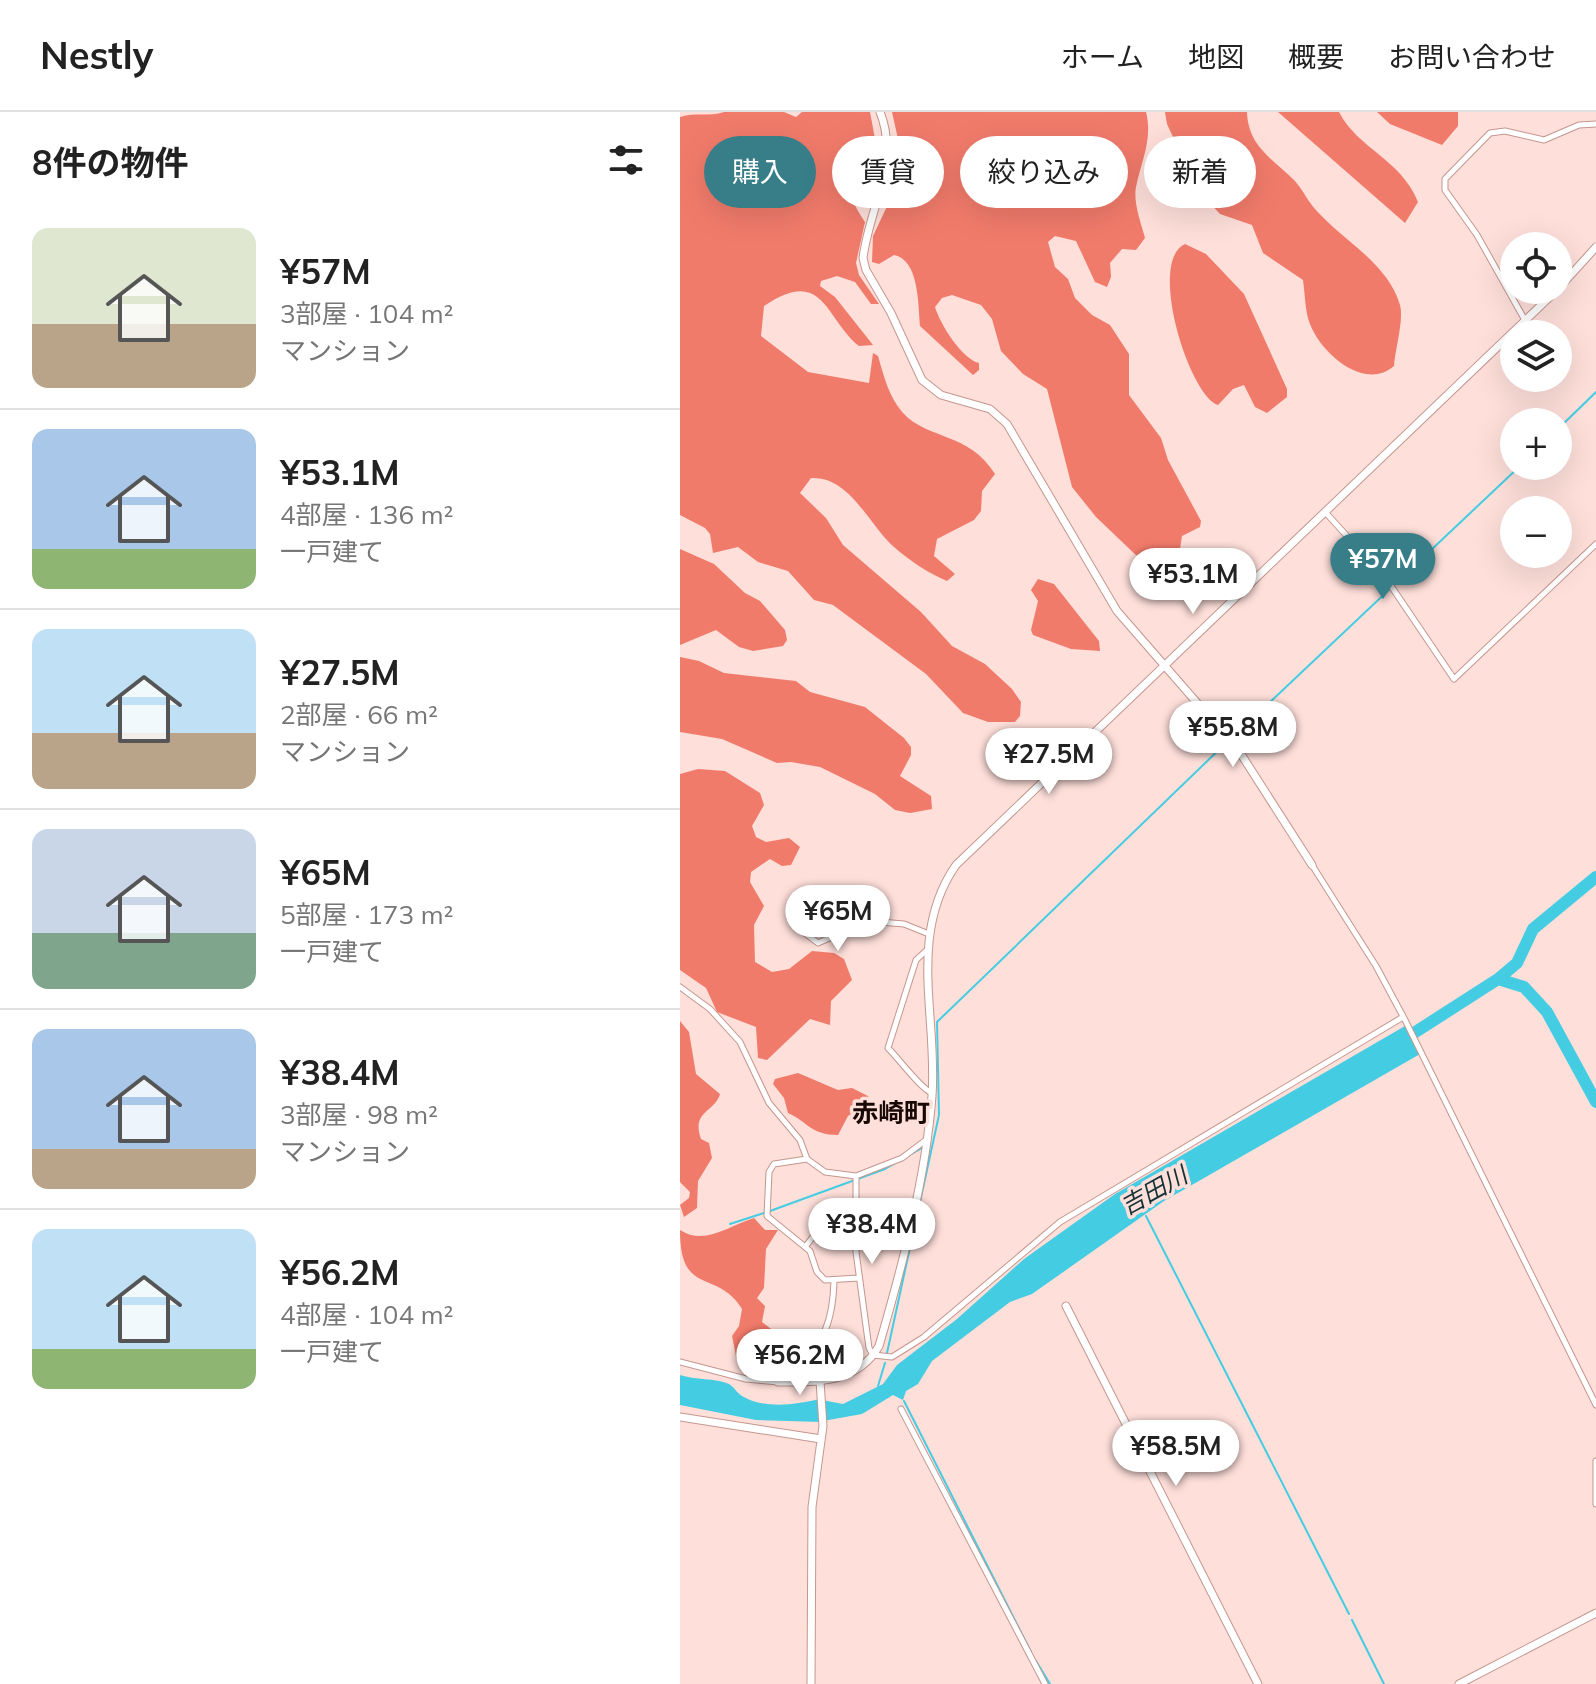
<!DOCTYPE html>
<html lang="ja">
<meta charset="utf-8">
<style>
:root{--surface:#fff;--page:#f6f6f6;--text:#222;--muted:#767676;--line:#e0e0e0;--accent:#377e89}
body{margin:0;font-family:Mulish,"Noto Sans JP",sans-serif;background:var(--page);color:var(--text);height:100vh;display:flex;flex-direction:column;font-size:30px;white-space:nowrap}
*{box-sizing:border-box;margin:0}
p{font-size:26px;color:var(--muted)}
.icon{flex:none;width:44px;height:44px;fill:none;stroke:currentColor;stroke-width:2;stroke-linecap:round;stroke-linejoin:round}
.map{position:relative;flex:1;overflow:hidden}
.sheet{display:flex;flex-direction:column;background:var(--surface);width:680px}
.sheet>*{flex:none}
.hud{position:absolute;left:24px;top:24px;width:760px;height:72px;display:flex;gap:16px}
.fabs{position:absolute;left:820px;top:120px;display:grid;gap:16px}
.fabs a{display:grid;place-items:center;width:72px;height:72px;border-radius:50%;background:var(--surface);box-shadow:0 8px 32px #0002;font-size:40px}
.price{position:absolute;translate:-50% -68px;padding:0 18px;border-radius:28px;background:#fff;color:#222;font-size:26px;line-height:52px;filter:drop-shadow(0 2px 4px #0008)}
.price::after{content:'';position:absolute;left:50%;top:48px;width:24px;height:18px;margin-left:-12px;background:inherit;clip-path:polygon(0 0,100% 0,50% 100%)}
.price.on{background:var(--accent);color:#fff}
ul{padding:0;list-style:none}
li{display:flex;align-items:center;gap:24px;height:200px;padding:0 32px}
li+li{border-top:2px solid var(--line)}
li span{display:grid;place-items:center;flex:none;width:224px;height:160px;border-radius:16px;color:#555}
li>.icon{margin-inline-start:auto}
span .icon{width:96px;height:96px;fill:#fffc;stroke-width:1}
li b{font-size:34px}
h2{display:flex;justify-content:space-between;align-items:center;height:96px;padding:0 32px;font-size:34px}
.pill{padding:0 28px;border-radius:36px;background:var(--surface);box-shadow:0 8px 32px #0002;font-size:28px;line-height:72px}
.pill.on{background:var(--accent);color:#fff}
header{display:flex;align-items:center;gap:48px;box-sizing:border-box;height:112px;padding:0 40px;background:var(--surface);border-bottom:2px solid var(--line)}
header strong{font-size:38px}
nav{display:flex;gap:44px;margin-inline-start:auto;font-size:28px}
main{display:flex;flex:1;min-height:0}
.map>svg:first-child{display:block}
</style>
<header>
<strong>Nestly</strong>
<nav><a>ホーム</a><a>地図</a><a>概要</a><a>お問い合わせ</a></nav>
</header>
<main>
<section class="sheet">
<h2>8件の物件<svg class="icon" aria-label="filters" viewBox="0 0 24 24"><path d="M4 7h16M4 17h16"/><circle cx="9" cy="7" r="2"/><circle cx="15" cy="17" r="2"/></svg></h2>
<ul>
<li><span style="background:linear-gradient(#dfe7d0 60%,#b9a48a 0)"><svg class="icon" aria-label="home" viewBox="0 0 24 24"><path d="M3 11l9-7 9 7M6 9v11h12V9"/></svg></span><div><b>¥57M</b><p>3部屋 · 104 m²</p><p>マンション</p></div></li>
<li><span style="background:linear-gradient(#a9c7e8 75%,#8fb573 0)"><svg class="icon" aria-label="home" viewBox="0 0 24 24"><path d="M3 11l9-7 9 7M6 9v11h12V9"/></svg></span><div><b>¥53.1M</b><p>4部屋 · 136 m²</p><p>一戸建て</p></div></li>
<li><span style="background:linear-gradient(#bfe0f5 65%,#b9a48a 0)"><svg class="icon" aria-label="home" viewBox="0 0 24 24"><path d="M3 11l9-7 9 7M6 9v11h12V9"/></svg></span><div><b>¥27.5M</b><p>2部屋 · 66 m²</p><p>マンション</p></div></li>
<li><span style="background:linear-gradient(#c9d6e8 65%,#7fa58c 0)"><svg class="icon" aria-label="home" viewBox="0 0 24 24"><path d="M3 11l9-7 9 7M6 9v11h12V9"/></svg></span><div><b>¥65M</b><p>5部屋 · 173 m²</p><p>一戸建て</p></div></li>
<li><span style="background:linear-gradient(#a9c7e8 75%,#b9a48a 0)"><svg class="icon" aria-label="home" viewBox="0 0 24 24"><path d="M3 11l9-7 9 7M6 9v11h12V9"/></svg></span><div><b>¥38.4M</b><p>3部屋 · 98 m²</p><p>マンション</p></div></li>
<li><span style="background:linear-gradient(#bfe0f5 75%,#8fb573 0)"><svg class="icon" aria-label="home" viewBox="0 0 24 24"><path d="M3 11l9-7 9 7M6 9v11h12V9"/></svg></span><div><b>¥56.2M</b><p>4部屋 · 104 m²</p><p>一戸建て</p></div></li>
</ul>
</section>
<div class="map">
<svg width="916" height="1572" viewBox="0 0 916 1572">
<rect width="100%" height="100%" fill="#fedfda"/>
<!-- forest -->
<path fill="#f17b6b" d="M44 0H104L116 5 122 0H190L195 27 179 31C167 67 163 77 185 110L176 151 179 163 199 192H191L175 170 157 164 141 169 140 174 155 185 193 233 179 234C145 207 144 153 84 194L81 224 128 260 189 271 193 241 198 244C204 265 209 285 223 301 248 328 289 320 315 362L302 379 301 399 294 408 257 427 254 444 275 462 267 469C248 461 230 449 214 435 188 412 170 364 131 366L120 381 146 406 163 433 241 500 272 534 305 552 332 577 341 590 340 604 335 610H308L283 601 246 562 153 493 134 488 108 459 78 450 58 435 33 441 30 422 25 416 0 403V5C15 0 30 5 44 0Z
M212 0H466C473 27 461 50 456 75 453 90 461 111 465 126L456 138 442 137 430 151 431 165 427 175 415 170 396 129 375 124 368 130 375 155 388 167 395 186 412 203 430 213 449 242V283L481 326 488 348 521 409 520 415 502 424 497 456 460 447 416 405 392 375 367 277 343 262 321 239 312 207 301 193 272 183 262 186 255 195C260 212 282 247 299 251V258L293 263 240 214C238 191 239 148 214 143L199 152 192 150 193 124 210 88 220 36Z
M485 0H567C568 33 591 46 613 67 622 76 627 88 635 97 662 128 708 151 720 193 724 209 715 237 714 254 685 279 642 243 630 212 625 200 625 181 623 168L583 141 572 113 540 102 517 77 487 12Z
M598 0H659C678 37 721 47 738 90L725 111Z
M697 0H778V14L762 33 710 12Z
M505 132 526 142 564 182 607 277V285L587 301 575 295 564 273 553 277 538 293C509 283 467 149 505 132Z
M0 437 34 452 65 481 80 489 105 518 107 528 103 534 73 539 59 535 36 518 0 533Z
M358 467 374 472 419 529 420 539 391 537 353 523 351 518 358 489 351 478Z
M0 545 19 549 44 561 116 569 130 580 185 595 224 626 231 635V643L220 664 251 684 252 697 230 701 215 698 195 682 140 655 111 650 97 651 42 627 0 620Z
M18 657 45 659 80 681 84 693 72 714 76 725 86 730 109 726 120 735 111 753 102 754 90 747 71 760 70 770 84 794 74 813 75 850 92 860 109 857 132 839 154 841 164 847 172 868 151 889 150 913 130 907 87 948 78 946 76 915 37 900 26 876 0 858V662Z
M0 909 9 920 16 962 40 982C35 1000 11 999 21 1027L29 1031 32 1046 18 1069 17 1096 4 1105 0 1093 9 1086 10 1080 0 1070Z
M118 961 158 978 172 976 188 984 190 990 168 1004 158 1023C131 1023 128 1010 108 1001L104 986 93 972 95 967Z
M74 1106 85 1118H98L86 1137 84 1176 77 1186 85 1194 82 1210 95 1220 91 1225 76 1228 68 1245 57 1249 52 1224 59 1214 62 1197C37 1156 0 1186 0 1118 25 1134 48 1114 74 1106Z"/>
<!-- water -->
<path fill="#44cde2" d="M725 914 740 942 484 1089 352 1182 330 1190 252 1249 238 1272 226 1279 223 1288 213 1283 182 1302 143 1309 142 1288 163 1292 203 1272 217 1253 277 1207 344 1147 435 1082Z
M0 1263C15 1268 35 1266 49 1272 54 1275 57 1281 62 1284 85 1298 118 1292 140 1287L141 1310 76 1308 0 1293Z"/>
<g fill="none" stroke-linecap="round" stroke-linejoin="round">
<!-- stream -->
<path stroke="#44cde2" stroke-width="2" d="M878 317 916 280
M553 625 840 354
M90 1099 205 1057 242 1036
M466 1104 669 1502
M50 1112 84 1101
M207 1241 259 1003 257 910 548 629
M198 1274 205 1251
M224 1289 351 1540
M672 1508 704 1572
M356 1549 370 1572"/>
<!-- river -->
<path stroke="#44cde2" stroke-width="12" d="M818 867 844 875 867 900 916 990
M723 928 818 867 837 851 853 817 916 765"/>
<!-- minor casing -->
<g stroke="#c5968e" stroke-width="7">
<path id="minor" d="M846 210 797 123 765 78V67L810 21 825 19 864 28 899 13 916 12
M646 401 707 468 774 567 916 432
M632 753 696 854 725 908 916 1293
M118 794 117 815 138 831 188 809 224 812 249 822
M248 837 236 848 208 936C220 948 240 976 252 981
M0 875 30 897 60 930 89 991 120 1028 127 1047
M246 1028 222 1046 176 1064V1140L189 1236 193 1243 212 1245 244 1225 380 1110 723 905
M176 1064 145 1060 127 1047 94 1052 89 1060 87 1104 130 1139 137 1160 145 1168 179 1166
M125 1135 151 1102 177 1100
M0 1250 66 1267 98 1270
M116 1270 117 1262C143 1227 153 1213 154 1168
M221 1297 365 1572
M916 1349V1392"/>
</g>
<!-- tertiary casing -->
<g stroke="#c5968e" stroke-width="9">
<path id="tertiary" d="M200 0C220 49 189 97 183 146L186 158 211 201 242 268 261 283 310 297 327 312 437 499 559 639 632 753
M878 177 916 135
M386 1194 578 1572
M98 1270C137 1270 178 1271 199 1234 222 1155 246 1065 252 984 258 906 227 823 276 753L877 178
M0 1305 141 1327
M131 1572 132 1395 143 1314 140 1269
M779 1572 916 1501"/>
</g>
<!-- minor -->
<use href="#minor" stroke="#fff" stroke-width="5"/>
<!-- tertiary -->
<use href="#tertiary" stroke="#fff" stroke-width="7"/>
</g>
<g text-anchor="middle" stroke-width="7" stroke-linejoin="round" paint-order="stroke">
<!-- water labels -->
<g font-size="24" font-style="italic" fill="#143136" stroke="#fedfda">
<text transform="translate(474 1079) rotate(-29)" y="8">吉田川</text>
</g>
<!-- quarter labels -->
<g font-size="26" font-weight="bold" fill="#180806" stroke="#fedfda">
<text x="211" y="1010">赤崎町</text>
</g>
</g>
</svg>
<div class="fabs">
<a><svg class="icon" aria-label="locate" viewBox="0 0 24 24"><circle cx="12" cy="12" r="6"/><path d="M12 2v4M12 18v4M2 12h4M18 12h4"/></svg></a>
<a><svg class="icon" aria-label="layers" viewBox="0 0 24 24"><path d="M12 4l9 5-9 5-9-5zM3 14l9 5 9-5"/></svg></a>
<a>+</a>
<a>−</a>
</div>
<b class="price on" style="left:703px;top:489px">¥57M</b>
<b class="price" style="left:513px;top:504px">¥53.1M</b>
<b class="price" style="left:553px;top:657px">¥55.8M</b>
<b class="price" style="left:369px;top:684px">¥27.5M</b>
<b class="price" style="left:158px;top:841px">¥65M</b>
<b class="price" style="left:192px;top:1154px">¥38.4M</b>
<b class="price" style="left:120px;top:1285px">¥56.2M</b>
<b class="price" style="left:496px;top:1376px">¥58.5M</b>
<div class="hud">
<a class="pill on">購入</a>
<a class="pill">賃貸</a>
<a class="pill">絞り込み</a>
<a class="pill">新着</a>
</div>
</div>
</main>
